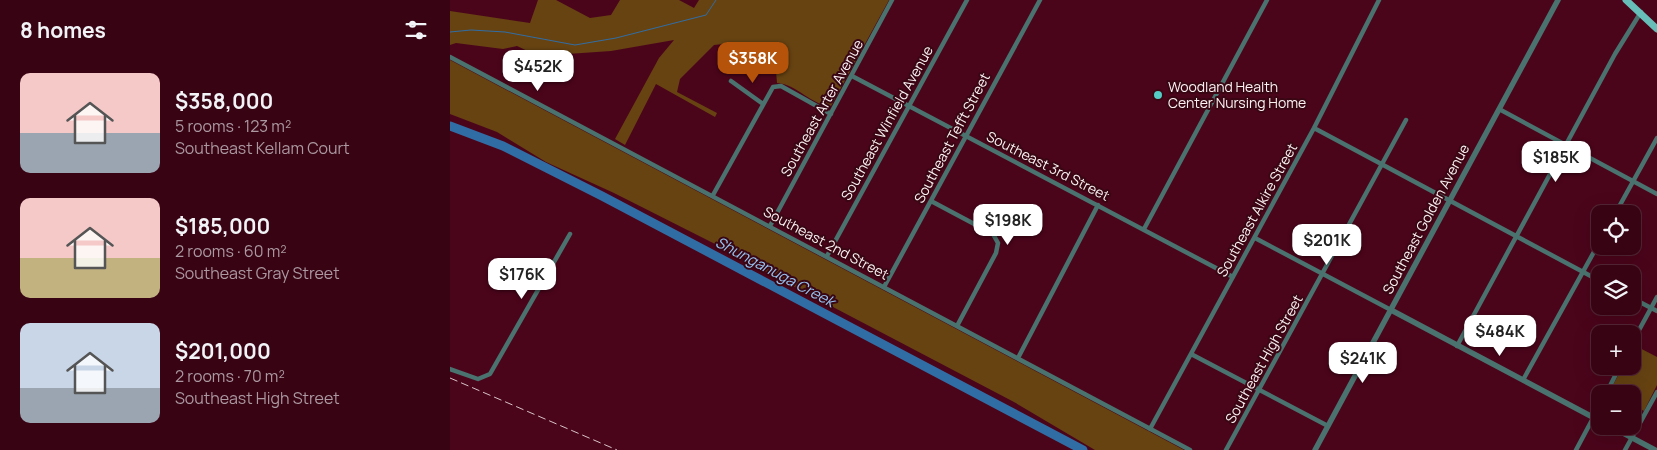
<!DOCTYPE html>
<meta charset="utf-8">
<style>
:root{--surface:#380414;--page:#431222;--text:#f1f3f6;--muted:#ab98a0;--line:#522534;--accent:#b45309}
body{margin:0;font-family:Manrope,sans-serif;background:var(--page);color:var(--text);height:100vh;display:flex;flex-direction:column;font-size:19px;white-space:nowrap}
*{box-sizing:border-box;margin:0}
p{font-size:16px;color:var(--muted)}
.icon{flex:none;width:28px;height:28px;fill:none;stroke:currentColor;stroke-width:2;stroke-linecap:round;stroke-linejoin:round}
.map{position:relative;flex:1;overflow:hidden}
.sheet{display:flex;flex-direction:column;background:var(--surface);width:450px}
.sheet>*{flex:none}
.controls{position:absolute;left:1141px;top:205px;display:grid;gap:10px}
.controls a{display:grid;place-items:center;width:50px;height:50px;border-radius:10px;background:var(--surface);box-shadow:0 5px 20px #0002,0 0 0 1px var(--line);font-size:25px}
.price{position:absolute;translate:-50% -42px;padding:0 11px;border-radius:10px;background:#fff;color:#222;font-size:16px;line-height:32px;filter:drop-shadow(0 1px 2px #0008)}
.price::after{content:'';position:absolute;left:50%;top:30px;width:15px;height:11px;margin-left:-8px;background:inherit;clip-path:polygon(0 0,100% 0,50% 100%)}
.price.selected{background:var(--accent);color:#fff}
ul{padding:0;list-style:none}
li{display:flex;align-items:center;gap:15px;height:125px;padding:0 20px}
li span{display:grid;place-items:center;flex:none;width:140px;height:100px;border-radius:10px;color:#555}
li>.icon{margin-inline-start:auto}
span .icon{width:60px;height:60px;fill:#fffc;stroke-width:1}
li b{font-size:21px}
h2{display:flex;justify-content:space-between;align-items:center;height:60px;padding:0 20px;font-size:21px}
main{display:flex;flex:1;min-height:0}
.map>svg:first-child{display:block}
</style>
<main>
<section class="sheet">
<h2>8 homes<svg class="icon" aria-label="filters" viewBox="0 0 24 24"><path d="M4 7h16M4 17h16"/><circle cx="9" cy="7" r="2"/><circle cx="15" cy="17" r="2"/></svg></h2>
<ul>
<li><span style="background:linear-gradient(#f6c9c9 60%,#9aa5b1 0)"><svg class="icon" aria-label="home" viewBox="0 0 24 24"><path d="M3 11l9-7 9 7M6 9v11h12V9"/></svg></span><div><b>$358,000</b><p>5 rooms · 123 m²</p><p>Southeast Kellam Court</p></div></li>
<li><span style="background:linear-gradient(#f6c9c9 60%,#c2b280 0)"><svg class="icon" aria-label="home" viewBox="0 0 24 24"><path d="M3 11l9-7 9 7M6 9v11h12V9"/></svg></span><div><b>$185,000</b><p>2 rooms · 60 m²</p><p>Southeast Gray Street</p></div></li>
<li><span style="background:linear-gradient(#c9d6e8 65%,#9aa5b1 0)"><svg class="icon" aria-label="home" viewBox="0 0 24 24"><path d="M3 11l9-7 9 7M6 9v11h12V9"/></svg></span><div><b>$201,000</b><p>2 rooms · 70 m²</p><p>Southeast High Street</p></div></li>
</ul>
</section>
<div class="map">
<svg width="1207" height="450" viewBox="0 0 1207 450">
<rect width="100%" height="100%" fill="#4b051b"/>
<!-- green -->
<path fill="#674312" d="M88 0H106L140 18 161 15 170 0H229L244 8 249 0H439L381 106C362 106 347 84 327 83L326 71 293 42 264 45 230 79 227 92 267 113 265 117 206 84 175 145 165 139 209 58 224 40 161 51 88 56 67 46 53 49 6 43 0 45V11L80 23Z
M0 60 734 450H645L564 402 305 266 288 251 271 247 164 193 96 162 47 132 0 114Z
M1184 345 1207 357V385L1194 411 1183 405 1182 394 1159 393 1173 366H1182Z"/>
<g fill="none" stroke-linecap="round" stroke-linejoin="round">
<!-- stream -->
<path stroke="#316da5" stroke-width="1" d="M0 32 21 30 55 32 125 45 166 38 256 15 266 0"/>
<!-- river -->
<path stroke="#316da5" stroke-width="9" d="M0 126 53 146 152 196 633 450"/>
<!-- minor -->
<path stroke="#4a726e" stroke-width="4.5" d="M0 57 740 450
M402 76 783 277
M281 81 313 104
M1049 109 1207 194
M864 128 1150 281
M263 195 323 87 331 86 381 114
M481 201 543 234 548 243 546 253 507 326
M1165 214 1207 138
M320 226 442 0
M694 229 817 0
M805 238 941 310
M377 256 517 0
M434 287 590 0
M1182 298 1207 311
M1182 343 1207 297
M1007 346 1165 54 1191 12
M741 354 878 426
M568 358 648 205
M0 369 28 379 40 374 120 234
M1073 380 1150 241
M1156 394 1170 366
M700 429 864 128 929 0
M776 450 956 120
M1126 450 1150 405
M1175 450 1207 392"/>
<!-- tertiary -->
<path stroke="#4a726e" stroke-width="5.5" d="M941 310 1150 421
M1160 426 1205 450
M865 450 1108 0"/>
<!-- primary -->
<path stroke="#67bdb7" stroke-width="7" d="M1176 0 1207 29"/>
<!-- rail -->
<path stroke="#d8c4c9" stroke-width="1" stroke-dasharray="8 4" stroke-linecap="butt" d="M0 378 167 450"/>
</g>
<!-- markers -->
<circle fill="#55cdc6" stroke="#390614" stroke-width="2" cx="708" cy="95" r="5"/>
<g text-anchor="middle" stroke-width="4" stroke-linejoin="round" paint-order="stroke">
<!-- poi labels -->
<g font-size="14" fill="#faf1f2" stroke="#390614" text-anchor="start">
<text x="718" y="92">Woodland Health<tspan x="718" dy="16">Center Nursing Home</tspan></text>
</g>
<!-- street labels -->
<g font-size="14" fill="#faf1f2" stroke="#390614">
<text transform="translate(372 108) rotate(-61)" y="5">Southeast Arter Avenue</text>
<text transform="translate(437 123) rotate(-61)" y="5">Southeast Winfield Avenue</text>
<text transform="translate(502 138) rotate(-62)" y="5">Southeast Tefft Street</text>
<text transform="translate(598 166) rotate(27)" y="5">Southeast 3rd Street</text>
<text transform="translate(807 210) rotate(-61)" y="5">Southeast Alkire Street</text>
<text transform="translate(976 219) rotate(-62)" y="5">Southeast Golden Avenue</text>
<text transform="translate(376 243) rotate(28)" y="5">Southeast 2nd Street</text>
<text transform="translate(814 359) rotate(-61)" y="5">Southeast High Street</text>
</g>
<!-- water labels -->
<g font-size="15" font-style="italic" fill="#97c5f4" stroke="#390614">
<text transform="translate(325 272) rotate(28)" y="5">Shunganuga Creek</text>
</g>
</g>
</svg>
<div class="controls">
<a><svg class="icon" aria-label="locate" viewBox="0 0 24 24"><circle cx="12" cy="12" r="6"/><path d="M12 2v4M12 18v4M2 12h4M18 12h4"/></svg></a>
<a><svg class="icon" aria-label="layers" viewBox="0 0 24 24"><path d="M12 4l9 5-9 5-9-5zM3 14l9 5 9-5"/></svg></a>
<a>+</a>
<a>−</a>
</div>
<b class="price selected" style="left:303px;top:84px">$358K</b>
<b class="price" style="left:88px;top:92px">$452K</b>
<b class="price" style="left:1106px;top:183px">$185K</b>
<b class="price" style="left:558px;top:246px">$198K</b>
<b class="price" style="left:877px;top:266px">$201K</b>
<b class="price" style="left:72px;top:300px">$176K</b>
<b class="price" style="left:1050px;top:357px">$484K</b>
<b class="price" style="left:913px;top:384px">$241K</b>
</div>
</main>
